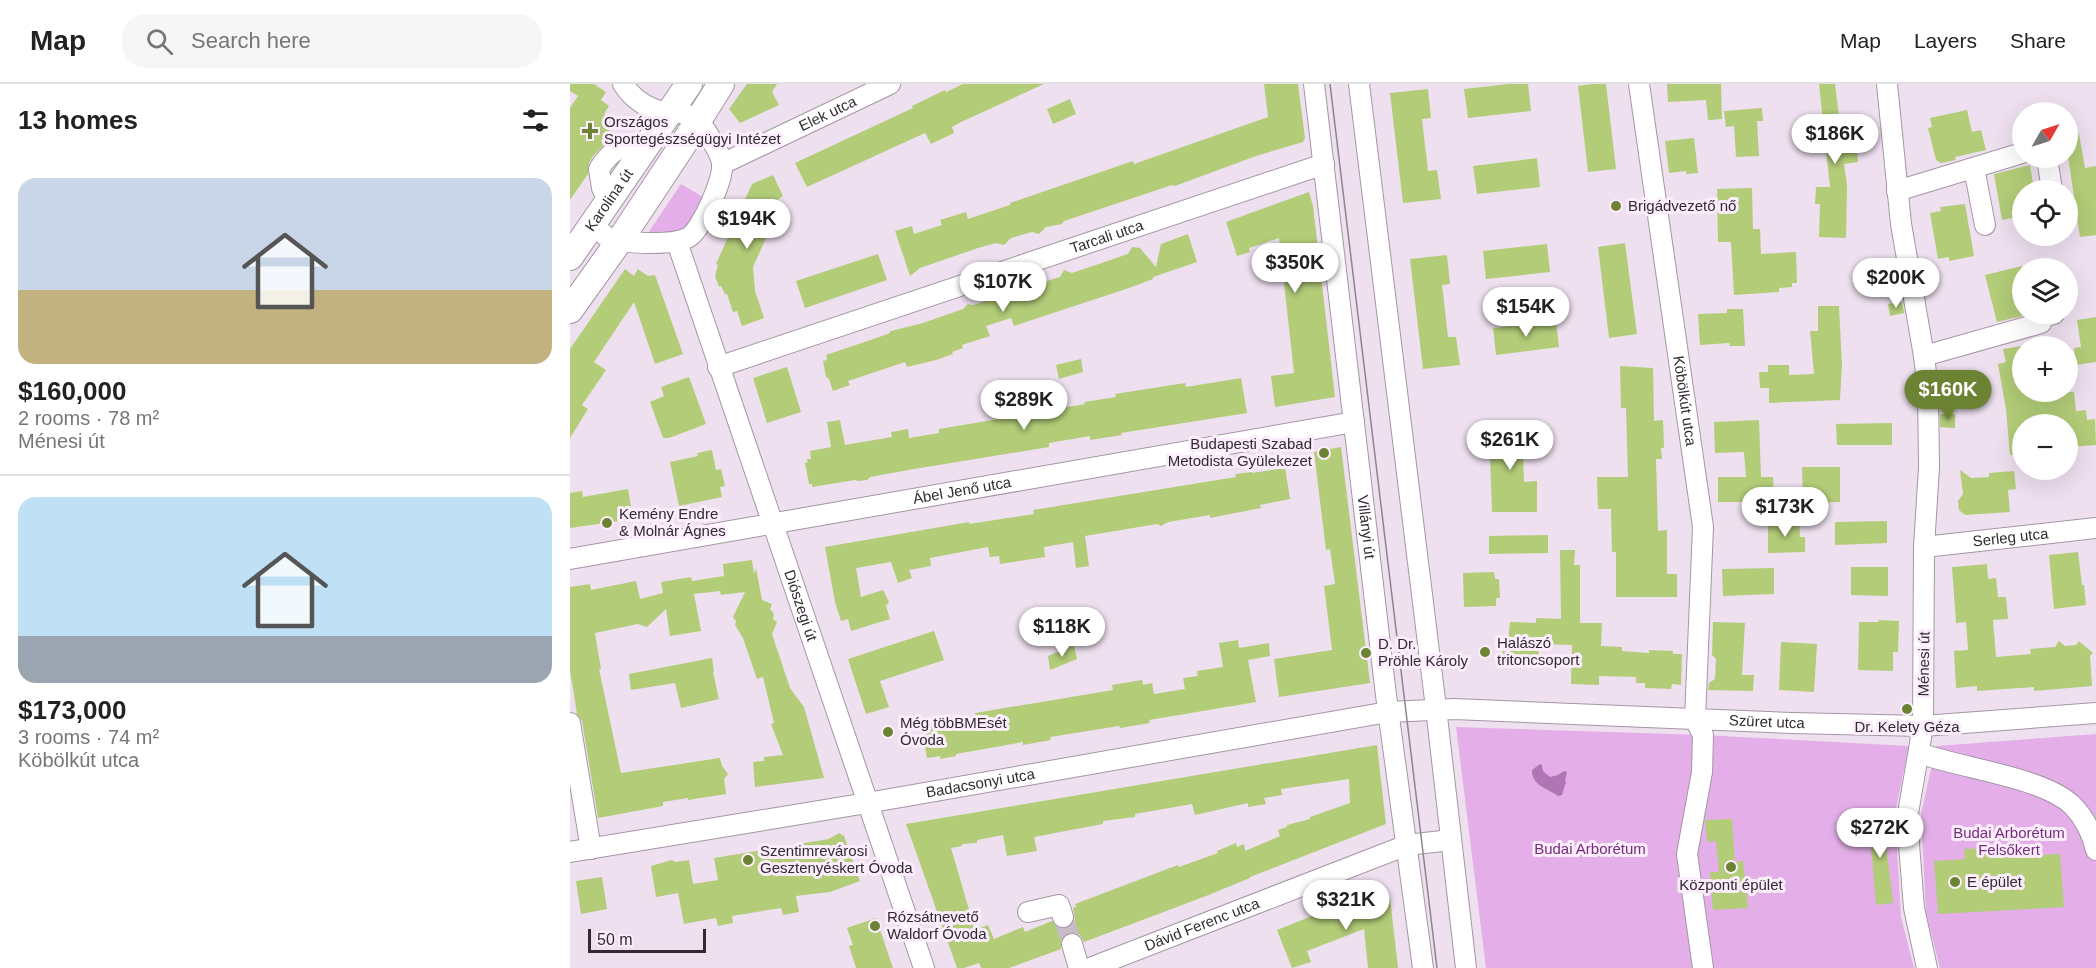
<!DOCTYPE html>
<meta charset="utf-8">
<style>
:root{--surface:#fff;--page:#f6f6f6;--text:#222;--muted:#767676;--line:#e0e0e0;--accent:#6d8334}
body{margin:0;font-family:Helvetica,sans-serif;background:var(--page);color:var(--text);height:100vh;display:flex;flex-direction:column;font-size:22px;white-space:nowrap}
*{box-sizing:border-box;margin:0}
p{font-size:20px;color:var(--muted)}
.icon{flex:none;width:33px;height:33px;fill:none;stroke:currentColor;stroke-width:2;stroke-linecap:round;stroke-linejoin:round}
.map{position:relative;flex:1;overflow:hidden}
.panel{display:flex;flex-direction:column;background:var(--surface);width:570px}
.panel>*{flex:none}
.needle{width:39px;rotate:51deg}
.controls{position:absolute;left:1442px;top:18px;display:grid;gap:12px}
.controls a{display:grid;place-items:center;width:66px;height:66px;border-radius:50%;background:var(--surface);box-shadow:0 6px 24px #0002;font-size:30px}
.scale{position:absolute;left:18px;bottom:15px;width:118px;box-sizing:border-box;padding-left:6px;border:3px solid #312b31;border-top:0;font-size:16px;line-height:21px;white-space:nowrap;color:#312b31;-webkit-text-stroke:4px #fcedfc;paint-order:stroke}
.price{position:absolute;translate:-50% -51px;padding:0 14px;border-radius:21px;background:#fff;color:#222;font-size:20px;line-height:39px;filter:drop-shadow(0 2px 3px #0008)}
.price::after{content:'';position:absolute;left:50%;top:36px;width:18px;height:14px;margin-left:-9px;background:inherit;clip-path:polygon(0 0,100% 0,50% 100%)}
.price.on{background:var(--accent);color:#fff}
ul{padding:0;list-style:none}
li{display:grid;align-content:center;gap:12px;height:318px;padding:0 18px}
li+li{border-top:2px solid var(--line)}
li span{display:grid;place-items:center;height:186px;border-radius:18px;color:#555}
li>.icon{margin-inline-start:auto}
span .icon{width:108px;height:108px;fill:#fffc;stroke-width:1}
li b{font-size:26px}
h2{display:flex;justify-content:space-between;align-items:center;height:72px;padding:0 18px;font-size:26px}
header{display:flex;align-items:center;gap:36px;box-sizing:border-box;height:84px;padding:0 30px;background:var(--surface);border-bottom:2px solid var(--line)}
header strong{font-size:28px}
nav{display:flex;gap:33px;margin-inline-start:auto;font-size:21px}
.search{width:420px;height:54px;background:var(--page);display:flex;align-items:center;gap:15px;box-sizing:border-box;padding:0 21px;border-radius:24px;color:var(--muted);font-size:22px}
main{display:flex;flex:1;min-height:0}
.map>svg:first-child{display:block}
</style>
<header>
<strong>Map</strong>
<div class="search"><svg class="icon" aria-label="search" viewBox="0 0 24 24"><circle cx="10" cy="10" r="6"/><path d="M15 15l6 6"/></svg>Search here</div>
<nav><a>Map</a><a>Layers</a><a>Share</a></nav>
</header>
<main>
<section class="panel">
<h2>13 homes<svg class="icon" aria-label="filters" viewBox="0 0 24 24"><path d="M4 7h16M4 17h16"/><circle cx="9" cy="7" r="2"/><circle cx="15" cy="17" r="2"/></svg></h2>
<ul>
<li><span style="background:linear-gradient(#c9d6e8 60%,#c2b280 0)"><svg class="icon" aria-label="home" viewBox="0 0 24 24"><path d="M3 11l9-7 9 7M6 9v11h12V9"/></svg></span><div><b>$160,000</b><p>2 rooms · 78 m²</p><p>Ménesi út</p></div></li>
<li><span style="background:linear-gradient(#bfe0f5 75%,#9aa5b1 0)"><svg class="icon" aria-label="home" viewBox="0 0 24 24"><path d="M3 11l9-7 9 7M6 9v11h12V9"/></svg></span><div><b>$173,000</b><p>3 rooms · 74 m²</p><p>Köbölkút utca</p></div></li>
</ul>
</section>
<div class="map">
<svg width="1526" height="884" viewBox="0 0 1526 884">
<rect width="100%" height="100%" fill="#eee0ef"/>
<!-- green -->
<path fill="#e4afe8" d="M143 71V96L118 144 94 149H78L111 100 133 113 142 90Z
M886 643 1133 651 1339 662 1325 729 1331 833 1344 884H916Z
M1526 650V884H1370L1356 829 1351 730 1366 662Z"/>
<!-- water -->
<path fill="#af75b4" d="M970 680 972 681 973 687 980 693 988 691 994 687 997 688 995 697 996 698 992 711 988 712C977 704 961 701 962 686Z"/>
<!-- building -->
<path fill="#b2cc78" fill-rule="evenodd" d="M0 0H24L36 8 31 16 39 22 34 30 42 36 36 44 45 50 24 71 19 79 18 90 0 116V24L8 12 0 7Z
M177 0H207L202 8 209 21 170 39 159 25Z
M393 0H474L391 38 382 43 384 49 361 60 355 49 237 103 225 79 343 24 342 22 375 6 376 8Z
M694 0H728L735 54 733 58 686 72 605 102 602 101 494 137 492 140 476 143 469 150 462 148 441 154 434 161 426 159 408 164 350 184 340 192 325 147 342 142 344 150 372 141 370 136 396 128 398 135 440 121V119L563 77 564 80 698 33Z
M939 0H958L961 27 898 34 894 5Z
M1023 0H1036L1046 85 1018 88 1008 2Z
M1097 0H1151L1152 35 1138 36 1136 16 1098 18Z
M1249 0H1265L1269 32 1283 30 1288 78 1274 80 1277 101 1276 154 1249 153 1250 120H1245L1246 103H1260Z
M858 5 861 34 852 35 858 87 867 86 871 115 833 119 820 9Z
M500 15 506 30 483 40 477 25Z
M1192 24 1193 37H1187L1189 72 1166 73 1164 42 1156 43 1154 27Z
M1397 26 1402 48 1411 46 1416 66 1385 73 1386 76 1371 79 1366 76 1358 44 1362 43 1360 34Z
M1509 50 1515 84 1526 82V151L1510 153 1497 66V53Z
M1124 54 1128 89 1116 90V87L1099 89 1095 57Z
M967 74 970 103 907 110 903 82Z
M1460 81 1464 106H1452V132L1432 136 1424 90Z
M203 91 213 112 207 116 191 152 196 154 183 183 185 207 194 234 172 242 167 227 163 228 157 210H155L151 202 149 203 145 192 148 181 146 180 182 100Z
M1182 104 1183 145H1190L1191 170 1226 168 1227 199H1222V203L1209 204V208L1164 211 1161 158H1148L1147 105Z
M739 108 743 122 765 313 705 323 701 292 724 289 709 154 679 164 680 168 667 172 656 138Z
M1395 120 1404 172 1379 177V173L1368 175 1360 129 1371 127 1370 123Z
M618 150 627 178 583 193V195L559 204 444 242 441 234 416 242 420 252 392 261 393 264 382 268 383 270 366 276 337 283 335 278 278 297 280 301 263 307 259 295 256 293 253 277 257 276 256 271 318 250 321 247 353 239 393 225 398 220 403 221 423 215 424 213 490 193 494 186 502 189 558 170 562 163 570 164 586 183 591 160Z
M1055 159 1067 250 1039 254 1028 163Z
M977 160 980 188 916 195 913 167Z
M308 170 317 196 235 224 226 197Z
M877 171 880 200 872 201 878 253H886L890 281 853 285 840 175Z
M1452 182V232L1427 238 1415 191Z
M55 185 64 192 68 185 78 192 85 191 113 270 85 280 64 218 24 278 36 286 12 321 18 325 0 354V265Z
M1332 218 1334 229 1320 232 1318 220Z
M1248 222H1269L1272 281 1270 316 1199 319V304H1190L1189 288H1198V281H1219V291L1244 290 1240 247H1248Z
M1157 225H1173L1175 262H1160L1159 259 1130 261 1128 230 1157 229Z
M1526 233V278L1506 281 1504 264 1511 263 1507 236Z
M986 237 989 263 926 271 923 244Z
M1452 262V308H1504L1506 327 1516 326 1517 336 1525 335 1526 361 1497 363V340H1452V369L1440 371 1436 325 1428 280 1436 278 1433 265Z
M511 275 513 288 489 295 486 281Z
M1050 282 1083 284 1084 337 1093 336 1094 364H1091L1092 375H1086L1088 447 1097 446V490H1107V513H1046V468H1042L1041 425H1028L1027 393H1058L1056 324H1051Z
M217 283 231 328 197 339 183 294Z
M119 293 136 340 99 354H93L80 318 94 312 91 303Z
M671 294 677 329 551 349 552 351 520 356V352L479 359V363L344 385 300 393 297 396 288 397 285 396 242 403V400H239L235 379 238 378 237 375H241L240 367 261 363 257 338 270 336 275 361 322 353 321 348 338 345 339 354 369 349V345L452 331 451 328 473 324V327L515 320 514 318 546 313 545 310 615 299 616 303Z
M1370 330H1385V344L1370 343Z
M1189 336 1191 393H1203L1204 418H1148V393H1176L1174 368 1145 369 1144 338Z
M952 338 954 398 967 397V428H922L919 339Z
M1322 339V361H1267L1266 340Z
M771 363 800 599 709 613 704 575 762 566 754 502 765 500 760 465 756 466 744 368Z
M142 366 146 386 151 385 155 402 150 403 152 413 109 422 100 378 128 372 127 369Z
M1232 383H1270V418L1233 419Z
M715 384 720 415 690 421 691 424 660 430 640 434V431L598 438 591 442 587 440 515 452 519 482 506 484 503 458 474 463 475 473 430 480 429 472 420 473 418 463 360 474 361 482 339 486 342 494 328 499 321 478 286 484 291 513 313 506 319 518 316 522 320 535 281 547 278 535 271 537 265 518 255 463 399 438V440L464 430 463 426 666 393 665 390 682 388V389Z
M1390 386 1401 394 1419 393V389L1444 387 1446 405 1438 406 1440 428 1395 431 1389 426 1388 417 1393 410Z
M58 405 63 435 0 444V409L12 407 13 413Z
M1317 437V459L1265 461V438Z
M1229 438 1230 453H1235V468L1198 469V439Z
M978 451V469L919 470V452Z
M990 466H1005L1004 481H1010V539H1032L1031 562 1052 563V567L1079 569V566L1103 567V570H1112L1111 601 1102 600 1101 605 1075 604V599H1066V593L1029 592V601L1001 600 1002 561 969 560 968 580 932 579 933 566 937 567 940 538 966 539V534L991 535Z
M1508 468 1512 501H1514L1516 521 1484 525 1479 471Z
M182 476 184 490 186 484 192 516 202 520 200 525 204 530 203 535 207 538 202 550 220 604 234 623 254 694 185 703 183 678 194 677V673L213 671 201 640 204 639 193 593 187 595 173 554 165 541 166 537 163 533 175 508 151 511 150 507 124 510 131 547 100 552 96 525 77 543 68 540 25 549 31 585H29L51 689 150 674 152 682 158 690 154 695 156 710 118 716V714L93 718V722L28 734 12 637 7 630 0 586V503L20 500 21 506 66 497 70 515 93 509 91 498 121 493 122 497 154 492 153 480Z
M1417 480 1418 495 1426 494 1428 513H1436L1438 535 1423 536 1426 573 1461 570 1460 565 1485 563 1489 557 1495 562 1506 561 1509 557 1523 569 1520 572 1522 602 1464 607V603L1407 607V602L1386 604 1384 567 1398 566 1396 538 1386 539 1382 483Z
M1281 483H1318V512L1281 511Z
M1204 484V510L1153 512 1152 485Z
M924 488 925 495H929L930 514H926V522L894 523 893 489Z
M1308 536 1329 537 1328 568H1323V587L1288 586 1289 538H1309Z
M1143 538 1175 539 1172 591H1184L1183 607 1138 606 1139 599 1145 595 1146 575 1142 571Z
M364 547 374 576 310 597 319 623 296 630 278 575Z
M668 556 669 564 699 559 700 572 678 576 686 618 579 636 580 639 550 644 549 642 480 653 481 656 453 661V658L386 670V672L370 675V672L357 674 351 641 378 637V634L392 631 397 645 408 642 405 629 543 606 542 601 572 596 573 601 582 599 584 610 615 605 613 594 628 592 627 587 653 583 649 559Z
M1211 558 1247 560 1244 608 1209 606Z
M504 561 507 575 480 586 478 572Z
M142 574 144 588H143L149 615 111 624 105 599 61 606 59 590Z
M807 661 816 740 680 793V794L636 812 514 858 510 851 504 848 498 849 491 857V865L439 884H411L409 879 394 884H387L336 740ZM779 695 780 719 740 733V735L717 741V743L708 746 710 752 675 767 674 760 667 763 666 759 647 767 648 769 609 783 608 781 505 820 506 823 503 824 505 836 502 841 496 844 490 845 482 837 455 848 453 843 424 855 418 841 405 846 381 764 392 762V760L407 759V756L433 751 437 772 467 767 464 753 533 740V737L565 733V730L622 720 625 731 678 719V723L696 720 694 714 712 711 711 705Z
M1298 727H1312L1323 819 1306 821Z
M1162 735 1165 778 1173 777 1178 824 1143 826 1140 788H1149L1146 757 1137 758 1135 736Z
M269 749 274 752 290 797 260 808 226 812 229 828 213 831 211 824 162 832 163 839 148 842 146 834 114 840 108 809 86 813 81 782 102 776 105 778 119 776 123 800 148 796 144 774 259 755Z
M1432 763 1433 773 1490 770 1494 823 1368 830 1364 777 1395 775 1394 765Z
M32 793 37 825 11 830 6 797Z
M807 806 820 814 828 884H798L794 845 737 867 741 878 722 884 707 846Z
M306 834 323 884H286L279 862 283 861 277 844Z"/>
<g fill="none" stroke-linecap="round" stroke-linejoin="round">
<!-- minor-tunnel -->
<path stroke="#c8bcc9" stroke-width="20" stroke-dasharray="20 10" stroke-linecap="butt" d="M493 833 502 860"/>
<!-- minor casing -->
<g stroke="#a496a5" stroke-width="22">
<g id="minor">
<path id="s1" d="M744 0 816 611 853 884"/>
<path d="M789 0 866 624 896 884"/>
<path id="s2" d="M1069 0 1133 443 1125 635"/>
<path d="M1317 0 1331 140 1354 272 1358 306 1359 383 1354 463 1353 642 1337 735 1344 824 1357 884"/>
<path d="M1477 74 1482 106"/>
<path id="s3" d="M152 80 320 0"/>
<path d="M1404 84 1415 141"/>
<path d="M1327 107 1452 69"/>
<path d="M38 116 32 104 29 85C43 63 51 63 76 60"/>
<path d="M28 131 27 144C30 147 34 151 37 153 53 160 104 162 119 153 131 146 154 95 152 80 151 73 147 65 143 59 136 45 127 32 111 29 106 28 101 30 97 29 78 25 63 16 53 0"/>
<path id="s4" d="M107 158 354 884"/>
<path d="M1354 272 1471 239 1470 234 1484 230"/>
<path id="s5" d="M148 283 754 80"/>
<path id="s6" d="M1354 463 1526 444"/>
<path id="s7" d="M0 475 784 338"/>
<path d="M1125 635 1133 651 1132 688 1117 770 1133 884"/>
<path d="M0 639 21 765"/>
<path d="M1349 669C1390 684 1472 693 1502 721 1514 733 1522 749 1526 766"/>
<path id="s8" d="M0 768 297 719 818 628 884 625 1222 639 1353 642 1526 629"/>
<path d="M458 828 489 821 493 833"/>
<path d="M502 860 509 884"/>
<path id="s9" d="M520 884 837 761 881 756"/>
</g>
</g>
<!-- major casing -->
<g stroke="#a496a5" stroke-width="28">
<g id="major">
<path id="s10" d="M0 173 119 0"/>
<path d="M0 226 50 156 114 59 151 0"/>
</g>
</g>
<!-- minor -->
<use href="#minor" stroke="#fff" stroke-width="20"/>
<!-- major -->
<use href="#major" stroke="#fff" stroke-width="26"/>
<!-- tram -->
<path stroke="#8e848f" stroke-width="1.5" d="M760 0 867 884"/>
</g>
<!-- markers -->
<g fill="#6d8334" stroke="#fcedfc" stroke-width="2">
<path d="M17 38h6v6h6v6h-6v6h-6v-6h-6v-6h6z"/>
<circle cx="1046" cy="122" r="6"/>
<circle cx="754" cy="369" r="6"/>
<circle cx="37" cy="439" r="6"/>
<circle cx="915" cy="568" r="6"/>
<circle cx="796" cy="569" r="6"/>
<circle cx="1337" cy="625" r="6"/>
<circle cx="318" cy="648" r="6"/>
<circle cx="178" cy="776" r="6"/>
<circle cx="1161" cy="783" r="6"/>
<circle cx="1385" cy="798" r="6"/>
<circle cx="305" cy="842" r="6"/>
</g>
<g text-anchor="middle" stroke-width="6" stroke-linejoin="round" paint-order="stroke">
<!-- street labels -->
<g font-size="15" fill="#312b31" stroke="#fcedfc">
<text dy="5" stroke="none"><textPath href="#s3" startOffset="117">Elek utca</textPath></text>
<text dy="5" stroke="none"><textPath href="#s10" startOffset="69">Karolina út</textPath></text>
<text dy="5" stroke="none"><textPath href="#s5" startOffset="410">Tarcali utca</textPath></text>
<text dy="5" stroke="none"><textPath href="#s2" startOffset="320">Köbölkút utca</textPath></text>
<text dy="5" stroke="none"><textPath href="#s7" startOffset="398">Ábel Jenő utca</textPath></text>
<text dy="5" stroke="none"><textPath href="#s1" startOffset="446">Villányi út</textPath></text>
<text dy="5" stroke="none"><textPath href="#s6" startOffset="87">Serleg utca</textPath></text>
<text dy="5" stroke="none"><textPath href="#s4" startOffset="384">Diószegi út</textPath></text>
<text transform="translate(1354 580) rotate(-89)" y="5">Ménesi út</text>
<text dy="5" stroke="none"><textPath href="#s8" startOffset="1209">Szüret utca</textPath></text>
<text dy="5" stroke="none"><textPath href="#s8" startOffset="416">Badacsonyi utca</textPath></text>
<text dy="5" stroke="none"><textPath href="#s9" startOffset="120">Dávid Ferenc utca</textPath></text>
</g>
<!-- poi labels -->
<g font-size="15" fill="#312b31" stroke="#fcedfc" text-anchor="start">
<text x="34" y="43">Országos<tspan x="34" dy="17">Sportegészségügyi Intézet</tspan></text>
<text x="1058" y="127">Brigádvezető nő</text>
<text x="742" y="365" text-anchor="end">Budapesti Szabad<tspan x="742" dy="17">Metodista Gyülekezet</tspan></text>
<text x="49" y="435">Kemény Endre<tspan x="49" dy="17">&amp; Molnár Ágnes</tspan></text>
<text x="927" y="564">Halászó<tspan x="927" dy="17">tritoncsoport</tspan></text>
<text x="808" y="565">D. Dr.<tspan x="808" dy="17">Pröhle Károly</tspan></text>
<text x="330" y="644">Még töbBMEsét<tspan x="330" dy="17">Óvoda</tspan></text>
<text x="1337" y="648" text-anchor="middle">Dr. Kelety Géza</text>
<text x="190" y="772">Szentimrevárosi<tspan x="190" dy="17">Gesztenyéskert Óvoda</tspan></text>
<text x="1397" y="803">E épület</text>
<text x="1161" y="806" text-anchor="middle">Központi épület</text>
<text x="317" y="838">Rózsátnevető<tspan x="317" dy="17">Waldorf Óvoda</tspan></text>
</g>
<!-- park labels -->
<g font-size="15" fill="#742d7b" stroke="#fcedfc">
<text x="1439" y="754">Budai Arborétum<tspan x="1439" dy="17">Felsőkert</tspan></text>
<text x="1020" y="770">Budai Arborétum</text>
</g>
</g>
</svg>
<div class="controls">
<a><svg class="needle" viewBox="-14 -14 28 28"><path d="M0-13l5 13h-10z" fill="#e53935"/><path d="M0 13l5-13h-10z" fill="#767676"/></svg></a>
<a><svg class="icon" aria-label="locate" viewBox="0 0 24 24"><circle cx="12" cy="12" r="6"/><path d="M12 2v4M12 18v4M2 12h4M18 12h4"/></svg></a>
<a><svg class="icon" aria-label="layers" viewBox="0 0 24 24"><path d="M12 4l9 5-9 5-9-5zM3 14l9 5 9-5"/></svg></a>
<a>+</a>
<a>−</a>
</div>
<div class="scale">50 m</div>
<b class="price" style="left:1265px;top:81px">$186K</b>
<b class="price" style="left:177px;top:166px">$194K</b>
<b class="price" style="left:725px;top:210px">$350K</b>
<b class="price" style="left:1326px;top:225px">$200K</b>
<b class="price" style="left:433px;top:229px">$107K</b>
<b class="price" style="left:956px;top:254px">$154K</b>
<b class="price on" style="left:1378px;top:337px">$160K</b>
<b class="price" style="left:454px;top:347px">$289K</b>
<b class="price" style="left:940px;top:387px">$261K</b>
<b class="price" style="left:1215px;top:454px">$173K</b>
<b class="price" style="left:492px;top:574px">$118K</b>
<b class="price" style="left:1310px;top:775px">$272K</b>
<b class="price" style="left:776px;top:847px">$321K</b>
</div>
</main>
